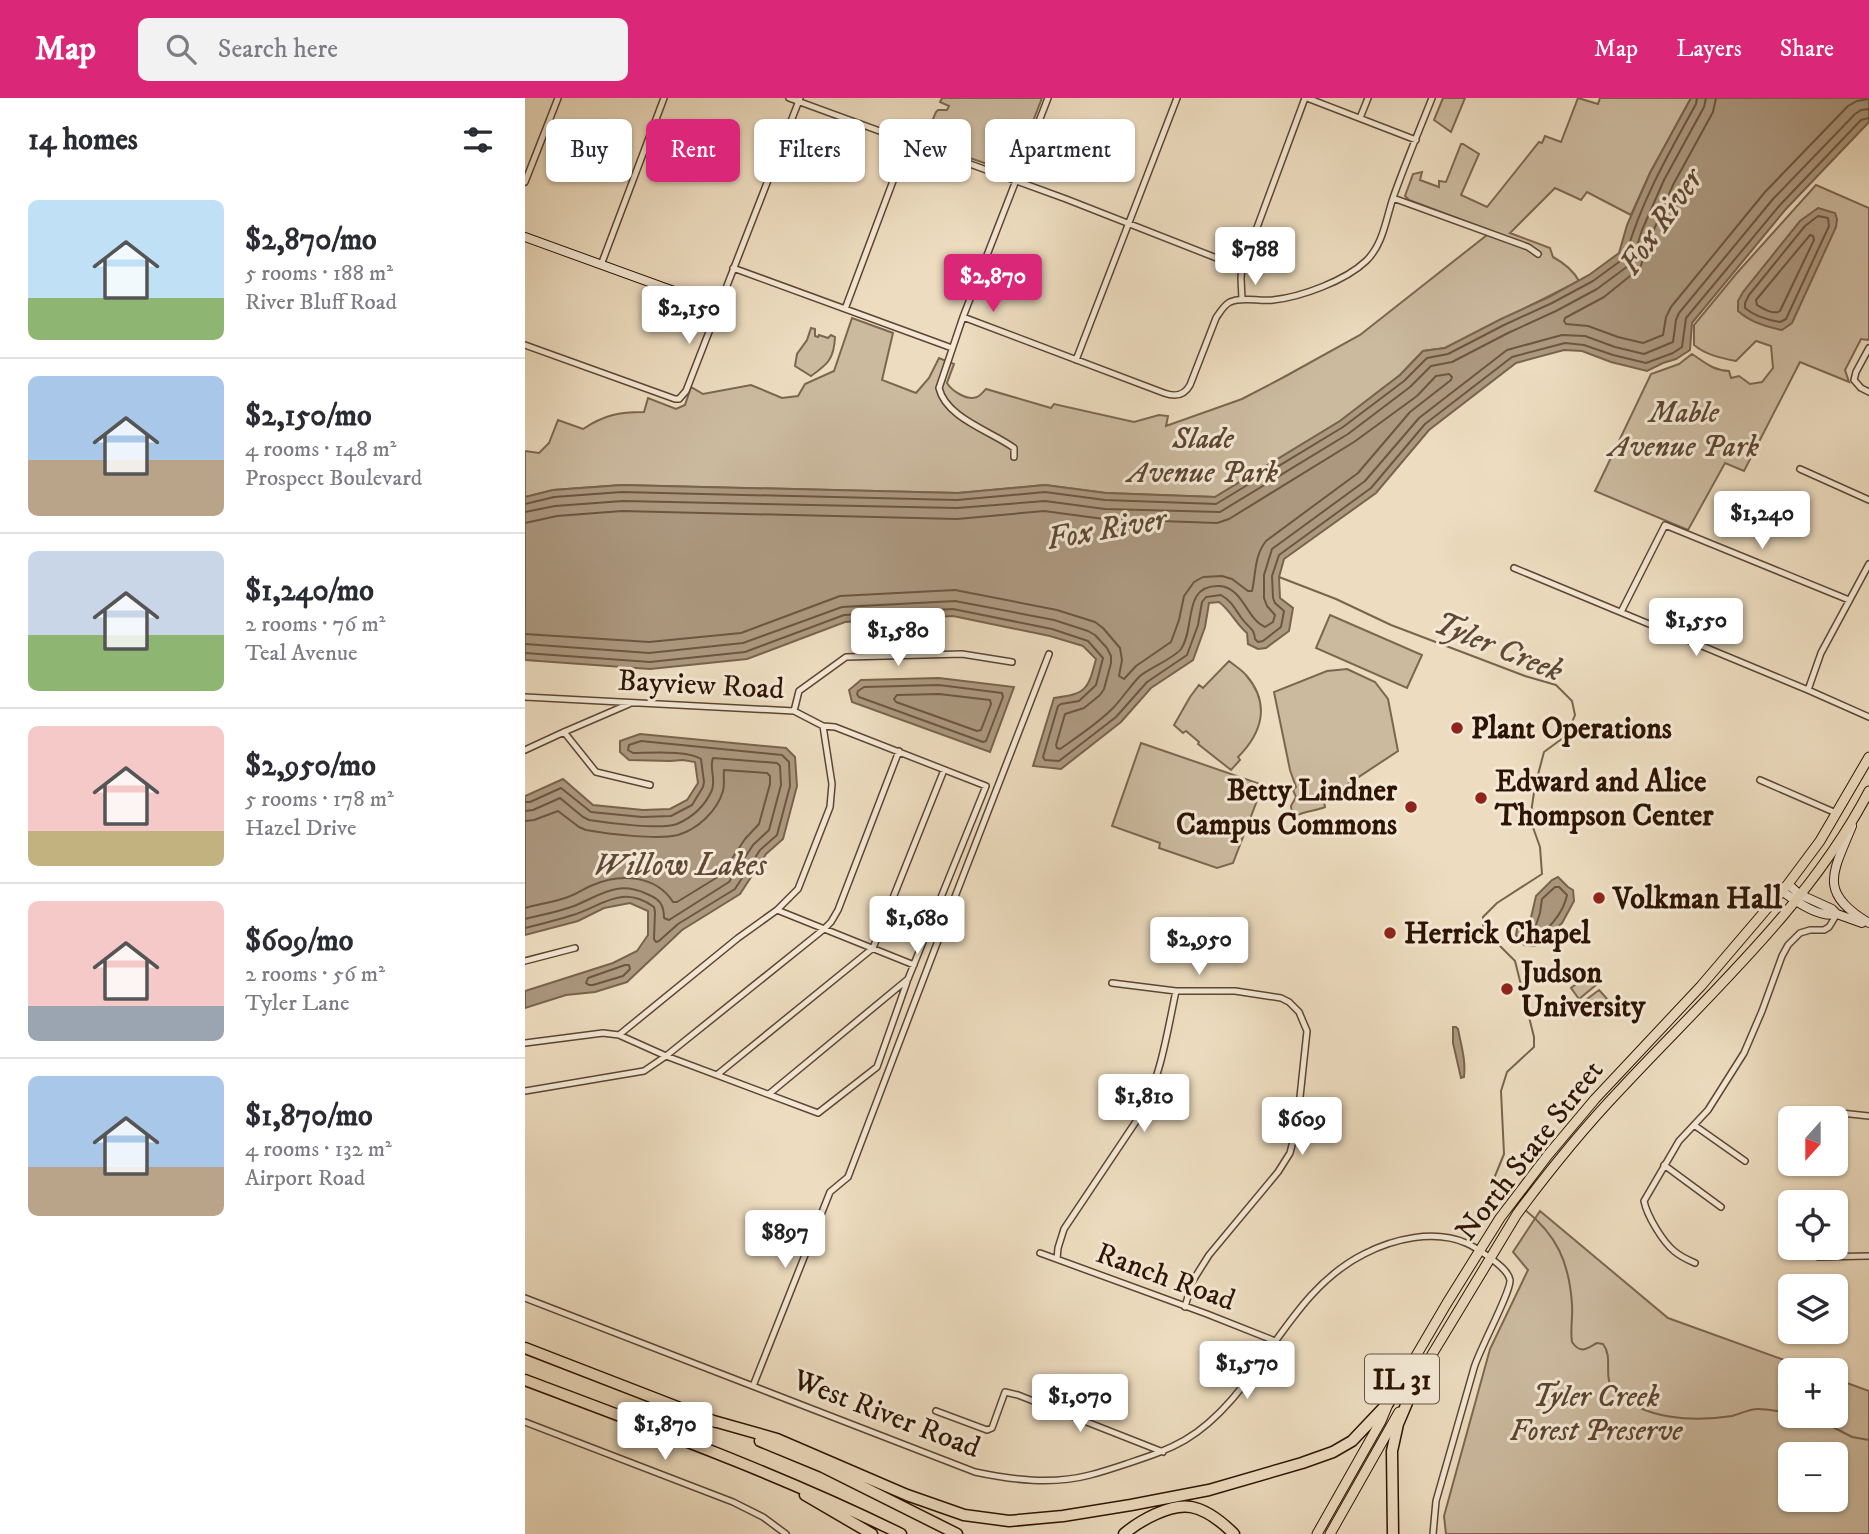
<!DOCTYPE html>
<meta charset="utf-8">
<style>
:root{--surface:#fff;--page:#f2f2f3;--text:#2b2b33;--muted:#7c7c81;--line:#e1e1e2;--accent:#db2777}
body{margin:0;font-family:"IM FELL DW Pica",serif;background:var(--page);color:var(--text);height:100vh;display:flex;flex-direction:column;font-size:26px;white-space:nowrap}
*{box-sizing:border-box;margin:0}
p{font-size:23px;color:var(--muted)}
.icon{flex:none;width:38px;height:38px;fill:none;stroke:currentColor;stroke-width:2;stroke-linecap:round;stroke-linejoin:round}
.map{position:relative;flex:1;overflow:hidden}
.side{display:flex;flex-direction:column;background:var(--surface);width:525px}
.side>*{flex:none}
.top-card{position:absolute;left:21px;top:21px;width:665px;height:63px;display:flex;gap:14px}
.needle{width:46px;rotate:201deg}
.fabs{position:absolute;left:1253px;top:1008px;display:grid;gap:14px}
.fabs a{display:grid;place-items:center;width:70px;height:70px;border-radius:10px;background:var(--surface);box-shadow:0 2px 5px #0004;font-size:35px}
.price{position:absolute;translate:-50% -60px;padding:0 16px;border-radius:7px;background:#fff;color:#222;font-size:23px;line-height:46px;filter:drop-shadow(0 2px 4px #0008)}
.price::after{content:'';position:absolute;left:50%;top:42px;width:21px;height:16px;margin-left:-10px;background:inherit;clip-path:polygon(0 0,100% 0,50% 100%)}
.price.current{background:var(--accent);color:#fff}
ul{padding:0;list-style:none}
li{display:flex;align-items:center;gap:21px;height:175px;padding:0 28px}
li+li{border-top:2px solid var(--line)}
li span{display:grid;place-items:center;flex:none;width:196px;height:140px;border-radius:10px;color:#555}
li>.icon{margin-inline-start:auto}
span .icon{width:84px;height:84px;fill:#fffc;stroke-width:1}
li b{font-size:30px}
h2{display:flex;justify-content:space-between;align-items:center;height:84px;padding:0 28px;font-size:30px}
.tag{padding:0 24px;border-radius:10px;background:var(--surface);box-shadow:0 2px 5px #0004;font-size:24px;line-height:63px}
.tag.current{background:var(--accent);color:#fff}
header{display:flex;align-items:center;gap:42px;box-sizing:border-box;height:98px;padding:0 35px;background:var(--accent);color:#fff}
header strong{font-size:33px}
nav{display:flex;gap:38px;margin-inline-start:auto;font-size:24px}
.search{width:490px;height:63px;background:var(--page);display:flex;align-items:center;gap:18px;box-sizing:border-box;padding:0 24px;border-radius:10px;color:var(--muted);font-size:26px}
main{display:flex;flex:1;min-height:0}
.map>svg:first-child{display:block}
</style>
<header>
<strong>Map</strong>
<div class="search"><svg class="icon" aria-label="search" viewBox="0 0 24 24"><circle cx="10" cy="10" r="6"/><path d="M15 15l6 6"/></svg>Search here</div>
<nav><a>Map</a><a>Layers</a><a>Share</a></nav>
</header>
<main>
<section class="side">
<h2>14 homes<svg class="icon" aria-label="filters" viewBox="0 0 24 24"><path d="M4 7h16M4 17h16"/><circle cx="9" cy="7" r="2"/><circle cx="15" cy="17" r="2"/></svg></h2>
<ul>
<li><span style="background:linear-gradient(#bfe0f5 70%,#8fb573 0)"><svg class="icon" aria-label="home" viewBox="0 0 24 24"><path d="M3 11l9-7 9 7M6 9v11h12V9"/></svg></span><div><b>$2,870/mo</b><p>5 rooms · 188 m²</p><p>River Bluff Road</p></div></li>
<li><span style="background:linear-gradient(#a9c7e8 60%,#b9a48a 0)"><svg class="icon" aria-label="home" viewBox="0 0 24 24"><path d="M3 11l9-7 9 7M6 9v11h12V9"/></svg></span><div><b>$2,150/mo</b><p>4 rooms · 148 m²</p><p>Prospect Boulevard</p></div></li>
<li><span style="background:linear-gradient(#c9d6e8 60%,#8fb573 0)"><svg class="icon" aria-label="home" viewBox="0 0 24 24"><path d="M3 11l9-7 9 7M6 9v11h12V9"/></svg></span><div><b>$1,240/mo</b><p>2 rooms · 76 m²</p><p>Teal Avenue</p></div></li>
<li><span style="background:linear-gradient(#f6c9c9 75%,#c2b280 0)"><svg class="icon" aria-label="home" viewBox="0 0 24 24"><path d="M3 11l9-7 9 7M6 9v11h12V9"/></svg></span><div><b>$2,950/mo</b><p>5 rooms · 178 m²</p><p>Hazel Drive</p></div></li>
<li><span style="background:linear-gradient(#f6c9c9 75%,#9aa5b1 0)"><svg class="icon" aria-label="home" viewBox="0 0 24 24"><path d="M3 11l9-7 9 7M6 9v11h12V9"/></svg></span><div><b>$609/mo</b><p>2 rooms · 56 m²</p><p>Tyler Lane</p></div></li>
<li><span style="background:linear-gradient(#a9c7e8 65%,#b9a48a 0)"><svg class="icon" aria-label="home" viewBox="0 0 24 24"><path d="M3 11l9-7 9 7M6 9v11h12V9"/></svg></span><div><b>$1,870/mo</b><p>4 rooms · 132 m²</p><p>Airport Road</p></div></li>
</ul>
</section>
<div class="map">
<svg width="1344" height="1436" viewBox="0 0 1344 1436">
<rect width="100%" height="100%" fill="#eddcbf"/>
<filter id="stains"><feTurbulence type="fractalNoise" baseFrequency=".00286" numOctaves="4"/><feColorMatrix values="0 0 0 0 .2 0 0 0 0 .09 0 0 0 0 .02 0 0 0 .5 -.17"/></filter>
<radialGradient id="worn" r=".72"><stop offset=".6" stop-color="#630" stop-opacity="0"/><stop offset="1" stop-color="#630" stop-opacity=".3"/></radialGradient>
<!-- green -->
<path fill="#ccba9f" stroke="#7c6651" stroke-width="2" fill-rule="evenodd" d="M417 0H517L488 75 399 44 400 39 411 14 413 12H422L424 8 415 4Z
M918 0H940L926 34 909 22Z
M1053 0 1073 6 1075 0H1166L1125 75 1106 117 1062 94 1056 102 1030 90 985 135 1025 150 1028 159C1039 165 1048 172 1054 183L920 250 898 253 875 277 815 323 690 399 581 395 520 387 433 395 97 387 28 392 0 399V353L14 355 24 345 33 322 58 331C79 317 94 314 119 314L123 300 151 311 160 307 166 289 178 296 226 287 257 300 273 298 280 286 309 273 327 220 368 235 357 282 391 295 404 280 414 260 429 266 422 285C427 293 442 303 452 299 455 298 459 293 461 291L526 310 529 306 609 324 634 317 643 318 641 328 717 301 759 279 835 237 967 133 884 102 880 98 888 76 897 74 895 82 914 89V83L921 84 936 46H938L954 56 936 97 962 109 1014 44 1017 45 1020 38 1036 44Z
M1291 87 1344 110V240L1343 242 1336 241 1320 272 1324 284 1275 264 1219 373 1200 365 1163 432 1070 393 1126 276 1154 266 1167 256C1181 265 1187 272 1204 273L1206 280 1214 278 1225 286 1237 284 1248 270 1246 248 1231 243 1211 263C1196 260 1181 257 1169 247V227L1211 176Z
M286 230 290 231V238L293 239 294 237 303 240 306 237 310 239C309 261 303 266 286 278L270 268 272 256 282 242Z
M805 517 897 557 882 590 791 550Z
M704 563C709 567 717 572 721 577 746 606 737 635 713 659L715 662 706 672 673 646 674 644 661 633 658 635 649 627 665 599 674 587 678 590Z
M822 571 850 584 863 601 873 653 820 688 811 692V694L798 699 800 709C791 713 779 713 771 718L767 716 766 708 771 699 768 692 771 689 765 672 749 594 802 573Z
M616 645 738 687 708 765 692 770 634 750 635 745 587 728Z
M1063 877 1071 887 1054 901 1046 890Z
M1074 892 1083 902 1067 915 1058 904Z
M1015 1113 1143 1220 1287 1272H1265V1318H1311V1281L1344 1293V1436H921L919 1418 965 1251 1003 1172 988 1154ZM1265 1356H1311V1402H1265Z"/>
<!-- water -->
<path fill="#ac987f" stroke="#79634d" stroke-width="2" d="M1166 0H1344V24L1260 112 1167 225 1165 252 1151 261 1138 265 1122 273 1086 264 1057 253 1039 252 991 265 904 332 851 395 759 461 754 479 755 500 768 510 764 533 741 550 733 551 723 546 722 535C711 526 706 513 694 504L684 505 680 529 668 562 626 590 596 624 536 671 508 668 529 600C561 596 563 592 571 561L558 548 525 538 428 518 320 524 222 561 125 571 0 562V399L28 392 97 387 433 395 520 387 581 395 690 399 815 323 875 277 898 253 920 250 976 221 1024 199 1064 177 1094 155 1102 127 1125 75Z
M1293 110 1310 115 1312 121 1311 129 1267 225 1257 232C1241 229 1225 224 1213 213V203L1218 194 1275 123Z
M414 580 489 589 465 654 327 604 324 592 336 582Z
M115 636 261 650 270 659 272 688 258 741 241 756 215 796 157 832 102 884 70 894 41 897 0 910V893L88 865 112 853 123 837V813L105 805 79 810 53 823 0 837V698L38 681 68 707 118 712 145 711 162 702 173 685 170 664 158 662 145 663 104 662 95 654V643Z
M1033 779 1043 789 1048 792 1049 803 1037 825 1010 848 999 847 991 837 992 831 1005 824 1011 798 1027 782Z
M928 929H931L933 931C936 947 941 962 939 979L936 980 928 945Z"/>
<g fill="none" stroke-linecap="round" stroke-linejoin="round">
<!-- shore -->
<path stroke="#6c5641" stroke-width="2" d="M1191 0 1188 14 1148 87 1127 136 1115 170 1079 199 1040 220 1039 223 1041 226 1063 228 1093 239 1118 245 1138 237 1141 219 1146 209 1240 94 1323 8 1332 3 1344 1
M1293 118 1303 120 1304 128 1261 221 1255 224C1243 222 1229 218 1220 210V205L1224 197 1280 128Z
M1285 137 1288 138 1289 142 1255 213C1248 217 1239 211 1232 207L1231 202Z
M0 406 29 399 97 394 432 402 520 394 580 402 691 406 818 329 879 283 902 260 923 256 979 227 1027 205 1068 183 1098 161 1101 157C1116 103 1144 55 1171 6L1172 0
M0 414 30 408 98 403 432 410 520 403 580 411 695 414 823 336 885 289 906 268 927 264 983 235 1031 213 1072 191 1103 168 1108 161 1117 132 1139 82 1179 9 1181 0
M0 425 32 418 97 413 432 421 519 413 579 421 692 425 704 421 829 344 892 298 911 278 924 276 927 279 926 282 885 314 833 375 741 443C729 458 731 476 727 493H723L707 481 697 478 678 479 669 484 659 498 654 522 646 544 611 568 599 581 594 578 597 562 595 550 578 530 570 524 532 512 430 492 315 498 216 535 124 544 0 536
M0 546 124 555 218 545 317 509 430 503 529 522 563 533 570 537 582 550 586 558V565L579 591 575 597 559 610 540 616 531 647 532 650 535 651C552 639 572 626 587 611 597 601 605 588 615 578 625 570 649 560 656 551 671 529 657 487 694 488 718 489 722 522 740 529L748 524 750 517 742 508 739 500V477L747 451 840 383 894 320 982 252 1037 237 1060 238 1090 249 1119 256 1148 244 1151 222 1154 215 1248 101 1330 16 1336 12 1344 11
M0 555 125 564 220 554 319 517 428 511 527 531 563 543 578 560 571 587 554 603 536 606 533 608 518 659 520 662 534 663 591 619 622 584 662 557 673 527 677 504 681 499 696 497C708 504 710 512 718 522 724 530 729 530 730 541L733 544 738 543 756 529 759 513 750 505 748 500 747 478 754 457 846 390 900 326 987 259 1040 245 1059 247 1088 257 1121 265 1148 255 1157 249 1161 220 1255 107 1336 22 1344 20
M414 587 477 595 478 599 461 643 458 644 334 599 332 596 333 593 339 589Z
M414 596 465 602 466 606 456 632 452 633 371 604 369 601 372 597Z
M0 704H5L36 690 66 714 117 719 146 718 167 707 178 689 179 684 176 661C163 652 125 655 108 655L103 652 104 647 116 643 257 657 264 664 265 688 252 737 235 752 210 791 153 826 134 843 131 844 129 841 130 814 129 809C97 786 77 808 48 817 32 822 16 826 0 830
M0 713 8 712 35 700 58 719 64 722C83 725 136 732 152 726 168 719 180 708 187 692 191 681 184 669 188 660L252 665 255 668 256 687 244 732 228 747 204 784 144 822 139 820C139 807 135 801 122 796 92 782 76 797 49 808 33 814 16 817 0 821
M0 723 9 722 33 713 54 729 61 732C83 736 133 742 153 737 173 731 192 713 198 693 200 686 198 678 199 672L242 675 245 678V686L234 726 220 741 196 777 152 804H148C131 777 95 775 68 787 60 790 52 796 43 799 29 804 14 806 0 810
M1030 789H1034L1042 797C1039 814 1020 839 1003 841L999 837V834L1011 827 1015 815 1017 801Z
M100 867H104L105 871 98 878 68 887H64L61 885 63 880Z"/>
<!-- stream -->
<path stroke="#79634d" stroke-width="2" d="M754 479 811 501 866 527 1000 578 1031 587 1047 603 1050 617 1042 637 1019 654 1010 688 1005 721 1015 749 1017 776 972 805 958 819V831L990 863 1009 939V949L982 974 976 993 979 1056 968 1083 976 1092 987 1101
M999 1111C1032 1137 1044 1164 1047 1206 1048 1219 1045 1232 1047 1244 1056 1257 1062 1250 1072 1245L1078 1246C1089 1260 1077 1279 1089 1292 1118 1322 1168 1324 1207 1318 1215 1316 1224 1311 1233 1311 1244 1311 1255 1314 1265 1315
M1276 1318 1300 1325 1327 1339 1344 1342"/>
<!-- street casing -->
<g stroke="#5d4532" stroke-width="8">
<path id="street" d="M264 0 541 101 717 170
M782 0 891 42
M835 20 843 0
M0 84 33 0
M868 100 1003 149 1013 156
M76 167 139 0
M208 170 427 250
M717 201 716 180 717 170 780 0
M320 211 383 43
M438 219 639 295C650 299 659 298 665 287L691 220C695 214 699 207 705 204 718 198 734 204 748 202 776 199 820 183 841 163 858 147 861 121 868 100 880 66 894 33 907 0
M0 247 150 301H154L161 293 275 0
M1344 250 1331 274 1329 282 1336 290 1344 294
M551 262 652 0
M489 359V350C466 333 421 320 414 290L438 219 523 0
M1275 371 1344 402
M989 470 1283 592 1344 619
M1096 514 1140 427 1324 502
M1283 592 1296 555 1344 466
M0 599 269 613 298 628 310 629 461 688 383 881 244 996
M269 613 274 593 321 559 437 556 487 564
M39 634 71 674 125 687
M0 652 39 634 104 606
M1235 682 1311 715
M252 812 389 867
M0 863 50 850
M587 885 651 893H710L756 900 764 904 774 914 782 933 772 1027 765 1055 753 1074 684 1157 667 1184 660 1209
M94 937 213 840 252 812 273 791 305 709 307 686 298 628
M0 945 78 935 94 937 141 958 293 1015 352 969 382 884
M193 976 348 850 419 672
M0 993 119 973 141 958 299 831 306 824 313 812 374 653
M1297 1013 1344 1018
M1169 1027 1220 1063
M1139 1067 1196 1109
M1275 1150 1293 1159 1344 1158
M515 1155 682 1216 750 1243
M532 1161 533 1150 539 1131 616 1016C636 978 642 935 651 893
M1170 1165C1163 1162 1156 1159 1149 1153 1138 1144 1122 1118 1119 1103L1154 1043 1183 1012 1219 955 1237 913 1257 858 1263 847 1275 835 1285 832H1299L1304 829 1312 816
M0 1200 450 1374C488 1382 527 1387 565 1377 577 1374 589 1370 601 1366 622 1359 641 1353 660 1342 735 1297 759 1196 839 1156 868 1141 909 1131 941 1145 951 1149 959 1156 968 1162 974 1167 983 1173 985 1182 986 1194 954 1252 949 1270L911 1403 908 1436
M228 1288 305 1094 323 1079 414 840 524 556
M411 1313 462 1332 467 1330 480 1294 493 1297 638 1354
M0 1324 208 1404 238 1419 261 1436"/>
</g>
<!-- secondary casing -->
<g stroke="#2d1303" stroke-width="10">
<path id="secondary" d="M0 139 193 209
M1327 728C1308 775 1292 794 1344 825
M1263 786 1274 796 1307 811 1312 816 1337 825
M1257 793C1270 803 1295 821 1312 816"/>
</g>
<!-- primary casing -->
<g stroke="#2d1303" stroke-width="11">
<path id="primary" d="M891 1283 992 1116C1024 1073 1057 1032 1094 993 1181 899 1284 808 1344 693
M792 1436 856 1323 864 1304 922 1205 975 1120 1023 1057 1070 1001 1176 888 1263 786 1295 743 1344 659
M805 1436 874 1314"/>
</g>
<!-- highway casing -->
<g stroke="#2d1303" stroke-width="13">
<path id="highway" d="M0 1250 191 1324
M0 1282C127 1330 254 1376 376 1436
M185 1322 252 1341 382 1397 439 1417 484 1423 538 1418 606 1407 684 1392 777 1365 808 1354 827 1343 864 1304
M235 1343 298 1369 432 1436
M280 1397 347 1436
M599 1436C614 1423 646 1405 666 1409 682 1412 698 1425 709 1436
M868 1436 867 1353 873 1326 893 1279"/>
</g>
<!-- street -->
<use href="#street" stroke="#f3e8d5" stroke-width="5"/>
<!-- secondary -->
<use href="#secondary" stroke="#f3e8d5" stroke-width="8"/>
<!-- primary -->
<use href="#primary" stroke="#eddcbf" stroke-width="9"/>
<!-- highway -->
<use href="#highway" stroke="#eddcbf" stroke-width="10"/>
</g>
<!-- markers -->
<g fill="#8f2418" stroke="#f3e8d5" stroke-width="2.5">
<circle cx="932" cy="630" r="7"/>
<circle cx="956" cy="700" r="7"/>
<circle cx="886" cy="709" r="7"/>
<circle cx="1074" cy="800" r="7"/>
<circle cx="865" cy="835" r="7"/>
<circle cx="982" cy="891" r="7"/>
</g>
<g text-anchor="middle" stroke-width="6" stroke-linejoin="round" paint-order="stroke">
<!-- shield labels -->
<rect fill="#f3e8d5" stroke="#685342" stroke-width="2" x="840" y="1256.5" width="74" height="49" rx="5"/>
<g font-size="28" font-weight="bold" fill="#2d1303">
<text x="877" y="1291">IL 31</text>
</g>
<!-- park labels -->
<g font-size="30" font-style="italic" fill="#5d4532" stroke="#f3e8d5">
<text x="1159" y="324">Mable<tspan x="1159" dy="34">Avenue Park</tspan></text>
<text x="678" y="350">Slade<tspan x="678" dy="34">Avenue Park</tspan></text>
<text x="1071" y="1308">Tyler Creek<tspan x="1071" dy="34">Forest Preserve</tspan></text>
</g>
<!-- street labels -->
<g font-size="30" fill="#2d1303" stroke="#f3e8d5">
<text transform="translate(176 586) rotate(3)" y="10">Bayview Road</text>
<text transform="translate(1004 1052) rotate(-52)" y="10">North State Street</text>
<text transform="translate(641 1178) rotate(20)" y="10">Ranch Road</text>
<text transform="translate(362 1315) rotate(21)" y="10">West River Road</text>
</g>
<!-- poi labels -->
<g font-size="30" font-weight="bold" fill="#2d1303" stroke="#f3e8d5" text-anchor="start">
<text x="946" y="640">Plant Operations</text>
<text x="970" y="693">Edward and Alice<tspan x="970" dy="34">Thompson Center</tspan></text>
<text x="872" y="702" text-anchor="end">Betty Lindner<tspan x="872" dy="34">Campus Commons</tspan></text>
<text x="1088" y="810">Volkman Hall</text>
<text x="879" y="845">Herrick Chapel</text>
<text x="996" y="884">Judson<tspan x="996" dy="34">University</tspan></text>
</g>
<!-- water labels -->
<g font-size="32" font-style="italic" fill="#604835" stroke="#f3e8d5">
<text transform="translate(1135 123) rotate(-55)" y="11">Fox River</text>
<text transform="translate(581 430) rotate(-10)" y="11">Fox River</text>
<text transform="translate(974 548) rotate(22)" y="11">Tyler Creek</text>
<text x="155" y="777">Willow Lakes</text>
</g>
</g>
<rect width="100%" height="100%" filter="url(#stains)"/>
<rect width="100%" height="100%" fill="url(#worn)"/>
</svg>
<div class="fabs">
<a><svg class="needle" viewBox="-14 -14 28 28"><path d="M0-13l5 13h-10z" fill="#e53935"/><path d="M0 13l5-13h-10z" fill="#7c7c81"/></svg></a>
<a><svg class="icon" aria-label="locate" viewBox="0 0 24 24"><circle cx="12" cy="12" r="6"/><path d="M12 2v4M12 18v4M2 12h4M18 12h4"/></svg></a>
<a><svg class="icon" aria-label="layers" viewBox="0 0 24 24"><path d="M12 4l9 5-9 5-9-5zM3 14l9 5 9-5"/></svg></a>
<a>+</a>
<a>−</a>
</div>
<b class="price" style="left:730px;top:189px">$788</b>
<b class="price current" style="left:468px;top:216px">$2,870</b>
<b class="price" style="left:164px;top:248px">$2,150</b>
<b class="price" style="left:1237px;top:453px">$1,240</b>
<b class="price" style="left:1171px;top:560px">$1,550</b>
<b class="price" style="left:373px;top:570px">$1,580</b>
<b class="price" style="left:392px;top:858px">$1,680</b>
<b class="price" style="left:674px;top:879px">$2,950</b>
<b class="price" style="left:619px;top:1036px">$1,810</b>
<b class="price" style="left:777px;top:1059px">$609</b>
<b class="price" style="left:260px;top:1172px">$897</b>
<b class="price" style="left:722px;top:1303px">$1,570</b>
<b class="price" style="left:555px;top:1336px">$1,070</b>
<b class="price" style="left:140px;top:1364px">$1,870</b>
<div class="top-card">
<a class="tag">Buy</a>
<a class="tag current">Rent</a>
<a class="tag">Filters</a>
<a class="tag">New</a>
<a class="tag">Apartment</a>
</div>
</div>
</main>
